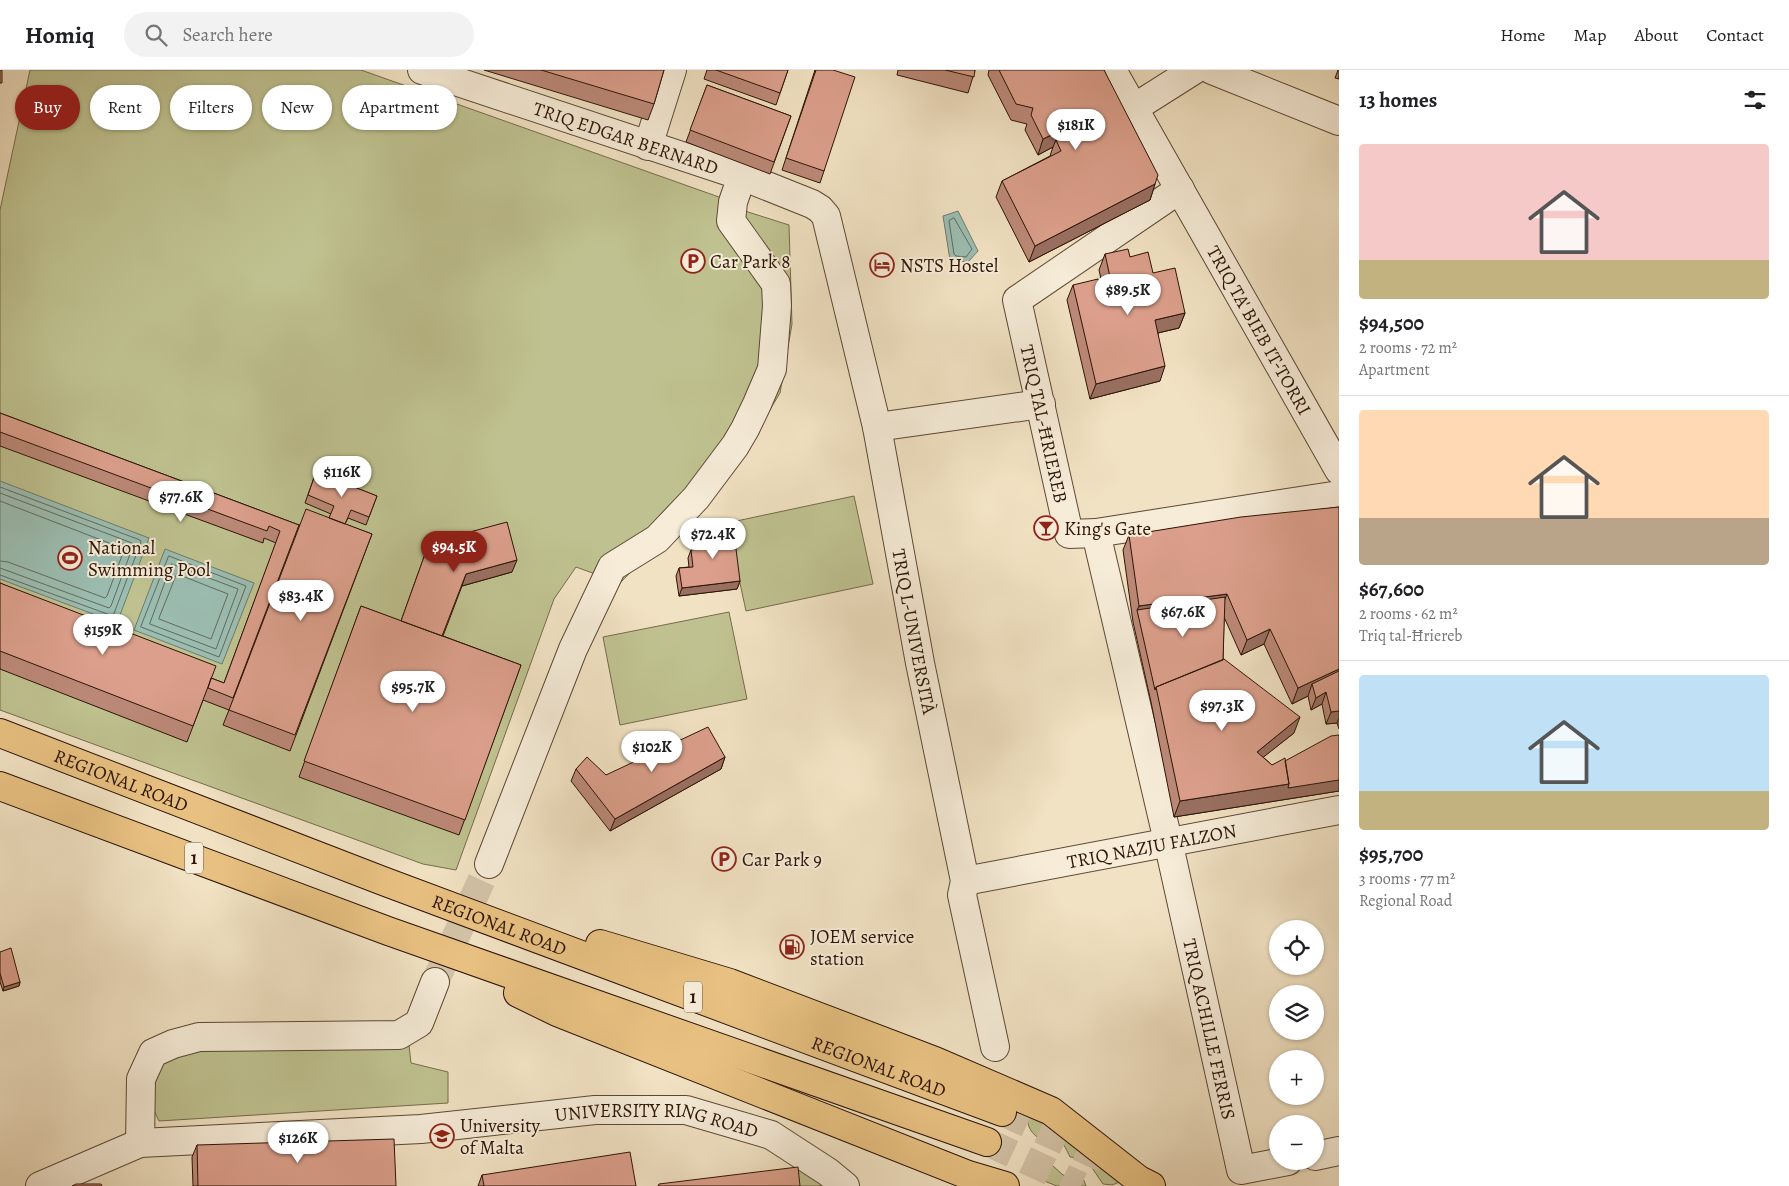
<!DOCTYPE html>
<meta charset="utf-8">
<style>
:root{--surface:#fff;--page:#f2f2f2;--text:#202124;--muted:#757577;--line:#e0e0e0;--accent:#8f2418}
body{margin:0;font-family:Alegreya,serif;background:var(--page);color:var(--text);height:100vh;display:flex;flex-direction:column;font-size:19px;white-space:nowrap}
*{box-sizing:border-box;margin:0}
p{font-size:16px;color:var(--muted)}
.icon{flex:none;width:28px;height:28px;fill:none;stroke:currentColor;stroke-width:2;stroke-linecap:round;stroke-linejoin:round}
.map{position:relative;flex:1;overflow:hidden}
.details{display:flex;flex-direction:column;background:var(--surface);width:450px}
.details>*{flex:none}
.hud{position:absolute;left:15px;top:15px;width:475px;height:45px;display:flex;gap:10px}
.fabs{position:absolute;left:1269px;top:850px;display:grid;gap:10px}
.fabs a{display:grid;place-items:center;width:55px;height:55px;border-radius:50%;background:var(--surface);box-shadow:0 1px 4px #0004;font-size:25px}
.price{position:absolute;translate:-50% -42px;padding:0 11px;border-radius:18px;background:#fff;color:#222;font-size:16px;line-height:32px;filter:drop-shadow(0 1px 2px #0008)}
.price::after{content:'';position:absolute;left:50%;top:30px;width:15px;height:11px;margin-left:-8px;background:inherit;clip-path:polygon(0 0,100% 0,50% 100%)}
.price.selected{background:var(--accent);color:#fff}
ul{padding:0;list-style:none}
li{display:grid;align-content:center;gap:10px;height:265px;padding:0 20px}
li+li{border-top:1px solid var(--line)}
li span{display:grid;place-items:center;height:155px;border-radius:5px;color:#555}
li>.icon{margin-inline-start:auto}
span .icon{width:90px;height:90px;fill:#fffc;stroke-width:1}
li b{font-size:21px}
h2{display:flex;justify-content:space-between;align-items:center;height:60px;padding:0 20px;font-size:21px}
.tag{padding:0 18px;border-radius:22px;background:var(--surface);box-shadow:0 1px 4px #0004;font-size:18px;line-height:45px}
.tag.selected{background:var(--accent);color:#fff}
header{display:flex;align-items:center;gap:30px;box-sizing:border-box;height:70px;padding:0 25px;background:var(--surface);border-bottom:1px solid var(--line)}
header strong{font-size:24px}
nav{display:flex;gap:28px;margin-inline-start:auto;font-size:18px}
.search{width:350px;height:45px;background:var(--page);display:flex;align-items:center;gap:12px;box-sizing:border-box;padding:0 18px;border-radius:28px;color:var(--muted);font-size:19px}
main{display:flex;flex:1;min-height:0}
.map>svg:first-child{display:block}
</style>
<header>
<strong>Homiq</strong>
<div class="search"><svg class="icon" aria-label="search" viewBox="0 0 24 24"><circle cx="10" cy="10" r="6"/><path d="M15 15l6 6"/></svg>Search here</div>
<nav><a>Home</a><a>Map</a><a>About</a><a>Contact</a></nav>
</header>
<main>
<div class="map">
<svg width="1339" height="1116" viewBox="0 0 1339 1116">
<rect width="100%" height="100%" fill="#f1e2c3"/>
<filter id="stains"><feTurbulence type="fractalNoise" baseFrequency=".004" numOctaves="4"/><feColorMatrix values="0 0 0 0 .2 0 0 0 0 .09 0 0 0 0 .02 0 0 0 .5 -.17"/></filter>
<radialGradient id="worn" r=".72"><stop offset=".6" stop-color="#630" stop-opacity="0"/><stop offset="1" stop-color="#630" stop-opacity=".3"/></radialGradient>
<!-- green -->
<path fill="#bfc290" stroke="#766b4b" d="M30 0H361L733 132 748 142 789 155 792 254 780 323 739 391 620 513 576 497 554 529 456 800 423 794 0 640V140Z
M854 426 873 514 746 541 727 453Z
M729 542 747 629 620 655 603 567Z
M409 975 411 993 448 1002V1033L159 1051 151 1034 156 999 174 982Z
M1028 1039 1122 1111 1112 1115 1103 1114 1086 1089 1070 1087C1067 1081 1064 1073 1058 1070 1053 1068 1047 1071 1042 1069 1029 1065 1025 1050 1028 1039Z
M1041 1092 1053 1096 1063 1105 1083 1108 1086 1116H1057L1026 1104 1030 1097Z
M802 1094 829 1116H792L794 1108Z"/>
<!-- water -->
<path fill="#9bbeb2" stroke="#6f7a6d" d="M958 141 978 181 968 192 950 190 943 146Z
M0 411 149 468 117 553 0 509Z
M165 479 254 513 222 594 134 560Z"/>
<g fill="none" stroke-linecap="round" stroke-linejoin="round">
<!-- shore -->
<path stroke="#64695c" stroke-width="1" d="M954 148 972 179 966 187 956 186 954 184 949 151Z
M0 417 140 470 141 472 113 546 0 505
M0 423 132 473 133 476 111 536 109 538 0 498
M0 431 122 478 124 480 107 526 105 528 8 492 0 491
M169 486 246 516 219 587 141 557Z
M172 494 238 519 216 579 150 554Z
M177 504 228 524 211 569 159 549Z"/>
<!-- street-tunnel -->
<path stroke="#d3c3a7" stroke-width="28" stroke-dasharray="28 14" stroke-linecap="butt" d="M435 912 489 794"/>
<!-- highway-tunnel -->
<path stroke="#d3c3a7" stroke-width="28" stroke-dasharray="28 14" stroke-linecap="butt" d="M1002 1042 1105 1089
M987 1072 1081 1116"/>
<!-- street casing -->
<g stroke="#5d4835" stroke-width="30">
<g id="street">
<path id="s1" d="M422 0 742 106 812 134 820 139 826 146 877 357 920 593 965 811 962 825 995 977"/>
<path id="s2" d="M1112 0 1339 400"/>
<path d="M1212 0 1339 51"/>
<path d="M1134 38 1194 0"/>
<path d="M648 76 672 0"/>
<path id="s3" d="M1180 119 1017 230 1069 464 1096 463 1339 425"/>
<path d="M877 357 1041 334"/>
<path id="s4" d="M1096 463 1168 771 1241 1100 1288 1091"/>
<path d="M489 794 573 579 612 497 657 469 696 428 735 376 745 359 757 334 772 299 777 236 776 214 731 151 733 132 742 106"/>
<path id="s5" d="M965 811 1339 740"/>
<path d="M140 1073 141 1009 153 983 173 974 199 967 399 965 419 953 435 912"/>
<path d="M1315 1086 1339 1081"/>
<path id="s6" d="M40 1116 140 1073 421 1059 595 1040H686L771 1065 828 1102 845 1116"/>
</g>
</g>
<!-- highway casing -->
<g stroke="#2c1406" stroke-width="30">
<g id="highway">
<path id="s7" d="M0 663 383 811 1002 1042"/>
<path d="M0 716 388 861 987 1072"/>
<path d="M600 874 730 913 935 991 1051 1041 1139 1110 1151 1116"/>
<path d="M518 923 557 942 968 1105 1005 1116"/>
</g>
</g>
<!-- street -->
<use href="#street" stroke="#f6ecd8" stroke-width="28"/>
<!-- highway -->
<use href="#highway" stroke="#e8c182" stroke-width="28"/>
</g>
<!-- wall -->
<path fill="#bc8978" stroke="#2c1406" d="M484 0H664L654 34 648 50Z
M707 0H788L776 35 704 9Z
M815 0 824 101 820 113 782 100Z
M898 0H975L968 23 897 5Z
M989 0H1104L1155 114 1150 130 1029 192 996 127 1002 111 1050 86 1053 77 1038 85 1025 60 1027 54 1011 50 988 5Z
M1338 0H1339V9L1335 8Z
M707 15 791 46 770 104 686 72Z
M1105 184 1130 187 1153 203 1185 243 1179 258 1158 263 1160 311 1090 329 1067 230 1073 215 1103 233 1106 232 1099 200Z
M0 343 299 455 329 448 331 444 305 433 316 402 377 426 366 455 348 448 345 454 372 464 290 681 223 655 229 640 203 630 187 672 0 599V513L211 608 224 613 276 473 264 468 263 473 0 376Z
M1339 437V659L1337 653 1326 654 1322 634 1311 640 1308 626 1292 634 1264 574 1241 585 1224 547 1223 590 1294 663 1263 687 1272 695 1285 691 1339 721 1174 747 1151 632 1133 552 1123 480 1129 465Z
M702 459 740 511 737 519 679 526 676 506 679 498 689 497 688 488 691 480 700 479 699 467Z
M429 473 512 502 462 516 443 566 521 595 459 765 299 707 361 536 401 551Z
M725 687 721 699 610 761 571 711 576 699 606 705Z
M0 882 20 912 19 916 3 921 0 912Z
M197 1075 396 1116H193L192 1087Z
M482 1105 636 1116H478Z"/>
<!-- shaded-wall -->
<path fill="#996f61" stroke="#2c1406" d="M1068 57 1062 72 1056 70 1053 77 1038 85 1043 69Z
M1155 114 1150 130 1029 192 1035 176Z
M1185 243 1179 258 1149 265 1155 250Z
M1165 296 1160 311 1090 329 1096 314Z
M517 490 512 502 462 516 466 504Z
M740 511 737 519 679 526 682 518Z
M1227 524 1221 539 1137 540 1139 536Z
M1270 559 1264 574 1241 585 1247 570Z
M1339 599V611L1312 614 1308 626 1292 634 1298 618Z
M1326 622 1322 634 1311 640 1316 628Z
M1339 641V648L1337 653 1326 654 1331 642Z
M1300 647 1294 663 1251 697 1257 682Z
M725 687 721 699 610 761 615 749Z
M1339 710V721L1174 747 1180 731 1289 714Z
M20 912 19 916 3 921 4 917Z"/>
<!-- building -->
<path fill="#db9f8b" stroke="#2c1406" d="M0 0H2V13H0Z
M541 0H664L654 34Z
M716 0H788L780 23Z
M816 0H833L855 7 824 101 786 88Z
M945 0H975L974 7Z
M999 0H1104L1158 105 1155 114 1035 176 1002 111 1061 81 1056 70 1077 59 1068 57 1043 69 1031 45 1033 38 1016 34Z
M707 15 791 46 774 92 690 60Z
M1128 179 1130 187 1148 182 1153 203 1175 198 1185 243 1155 250 1165 296 1096 314 1073 215 1098 209 1103 233 1115 230 1105 184Z
M0 343 299 455 233 628 208 618 211 608 224 613 280 461 269 456 267 461 0 362Z
M316 402 377 426 369 447 351 440 345 454 329 448 334 436 308 425Z
M1339 437V599L1298 618 1270 559 1247 570 1227 524 1139 536 1129 465 1241 447Z
M306 439 372 464 295 665 229 640Z
M507 452 517 490 466 504 442 566 401 551 429 473Z
M733 455 740 511 682 518 679 498 693 497 691 480 704 478 702 459Z
M0 513 216 596 193 656 0 581Z
M1225 527 1223 590 1156 617 1155 620 1137 540Z
M361 536 521 595 465 750 304 691Z
M1224 589 1300 647 1257 682 1272 695 1285 688 1289 714 1180 731 1156 617Z
M1339 601V641L1331 642 1326 622 1316 628 1312 614Z
M708 657 725 687 615 749 576 699 587 687 606 705Z
M1339 665V710L1288 718 1289 714 1285 691 1331 666Z
M11 878 20 912 4 917 0 903V882Z
M394 1069 396 1116H198L197 1075Z
M630 1082 636 1116H484L482 1105Z
M798 1097 800 1116H658L659 1114Z
M76 1114H101L102 1116H72Z"/>
<!-- icons -->
<defs>
<g id="parking-ring" transform="scale(1.25)"><circle r="9.5" fill="#f6ecd8" stroke="#8f2418" stroke-width="1.5"/><path d="M-3.5-5.5H1a3.5 3.5 0 0 1 0 7H-1V5.5H-3.5ZM-1-3.4V-.6H.8a1.4 1.4 0 0 0 0-2.8Z" fill="#8f2418"/></g>
<g id="hotel-ring" transform="scale(1.25)"><circle r="9.5" fill="#f6ecd8" stroke="#8f2418" stroke-width="1.5"/><path d="M-6-4.5h1.5V1H6V5H4.5V3h-9V5H-6ZM-4 0a1.8 1.8 0 1 1 3.6 0ZM.5 0V-2.5h3Q6-2.5 6 0Z" fill="#8f2418"/></g>
<g id="bar-ring" transform="scale(1.25)"><circle r="9.5" fill="#f6ecd8" stroke="#8f2418" stroke-width="1.5"/><path d="M-6-5H6L.8 .8V4.5H3.5V6h-7V4.5H-.8V.8Z" fill="#8f2418"/></g>
<g id="stadium-ring" transform="scale(1.25)"><circle r="9.5" fill="#f6ecd8" stroke="#8f2418" stroke-width="1.5"/><path d="M0-5a6.5 5 0 1 0 0 10a6.5 5 0 1 0 0-10ZM-3.5-1.8h7v3.6h-7Z" fill="#8f2418"/></g>
<g id="fuel-ring" transform="scale(1.25)"><circle r="9.5" fill="#f6ecd8" stroke="#8f2418" stroke-width="1.5"/><path d="M-5.5-6h7V0h2V4h1.3V-2.5L3-4.5l.8-.8L6-3V5H2.5V1h-1V6h-7ZM-4.2-4.7v3.2H.2V-4.7Z" fill="#8f2418"/></g>
<g id="university-ring" transform="scale(1.25)"><circle r="9.5" fill="#f6ecd8" stroke="#8f2418" stroke-width="1.5"/><path d="M0-5L7-2L0 1L-7-2ZM-4 1L0 2.5L4 1V4Q0 6-4 4Z" fill="#8f2418"/></g>
</defs>
<g fill-rule="evenodd">
<use href="#parking-ring" x="693" y="191"/>
<use href="#hotel-ring" x="882" y="195"/>
<use href="#bar-ring" x="1046" y="458"/>
<use href="#stadium-ring" x="70" y="488"/>
<use href="#parking-ring" x="724" y="789"/>
<use href="#fuel-ring" x="792" y="877"/>
<use href="#university-ring" x="442" y="1066"/>
</g>
<g text-anchor="middle" stroke-width="4" stroke-linejoin="round" paint-order="stroke">
<!-- shield labels -->
<g fill="#f6ecd8" stroke="#695545" stroke-width="1">
<rect x="185" y="772.5" width="18" height="31" rx="4"/>
<rect x="684" y="911.5" width="18" height="31" rx="4"/>
</g>
<g font-size="18" font-weight="bold" fill="#2c1406">
<text x="194" y="794">1</text>
<text x="693" y="933">1</text>
</g>
<!-- street labels -->
<g font-size="19" fill="#2c1406" stroke="#f6ecd8">
<text dy="7" stroke="none"><textPath href="#s1" startOffset="215">TRIQ EDGAR BERNARD</textPath></text>
<text dy="7" stroke="none"><textPath href="#s2" startOffset="299">TRIQ TA' BIEB IT-TORRI</textPath></text>
<text dy="7" stroke="none"><textPath href="#s3" startOffset="324">TRIQ TAL-ĦRIEREB</textPath></text>
<text dy="7" stroke="none"><textPath href="#s1" startOffset="856">TRIQ L-UNIVERSITÀ</textPath></text>
<text dy="7" stroke="none"><textPath href="#s7" startOffset="130">REGIONAL ROAD</textPath></text>
<text dy="7" stroke="none"><textPath href="#s5" startOffset="190">TRIQ NAZJU FALZON</textPath></text>
<text dy="7" stroke="none"><textPath href="#s7" startOffset="535">REGIONAL ROAD</textPath></text>
<text dy="7" stroke="none"><textPath href="#s4" startOffset="509">TRIQ ACHILLE FERRIS</textPath></text>
<text dy="7" stroke="none"><textPath href="#s7" startOffset="940">REGIONAL ROAD</textPath></text>
<text dy="7" stroke="none"><textPath href="#s6" startOffset="628">UNIVERSITY RING ROAD</textPath></text>
</g>
<!-- poi labels -->
<g font-size="19" fill="#2c1406" stroke="#f6ecd8" text-anchor="start">
<text x="710" y="198">Car Park 8</text>
<text x="900" y="202">NSTS Hostel</text>
<text x="1064" y="465">King's Gate</text>
<text x="88" y="484">National<tspan x="88" dy="22">Swimming Pool</tspan></text>
<text x="742" y="796">Car Park 9</text>
<text x="810" y="873">JOEM service<tspan x="810" dy="22">station</tspan></text>
<text x="460" y="1062">University<tspan x="460" dy="22">of Malta</tspan></text>
</g>
</g>
<rect width="100%" height="100%" filter="url(#stains)"/>
<rect width="100%" height="100%" fill="url(#worn)"/>
</svg>
<div class="fabs">
<a><svg class="icon" aria-label="locate" viewBox="0 0 24 24"><circle cx="12" cy="12" r="6"/><path d="M12 2v4M12 18v4M2 12h4M18 12h4"/></svg></a>
<a><svg class="icon" aria-label="layers" viewBox="0 0 24 24"><path d="M12 4l9 5-9 5-9-5zM3 14l9 5 9-5"/></svg></a>
<a>+</a>
<a>−</a>
</div>
<b class="price" style="left:1076px;top:81px">$181K</b>
<b class="price" style="left:1128px;top:246px">$89.5K</b>
<b class="price" style="left:342px;top:428px">$116K</b>
<b class="price" style="left:181px;top:453px">$77.6K</b>
<b class="price" style="left:713px;top:490px">$72.4K</b>
<b class="price selected" style="left:454px;top:503px">$94.5K</b>
<b class="price" style="left:301px;top:552px">$83.4K</b>
<b class="price" style="left:1183px;top:568px">$67.6K</b>
<b class="price" style="left:103px;top:586px">$159K</b>
<b class="price" style="left:413px;top:643px">$95.7K</b>
<b class="price" style="left:1222px;top:662px">$97.3K</b>
<b class="price" style="left:652px;top:703px">$102K</b>
<b class="price" style="left:298px;top:1094px">$126K</b>
<div class="hud">
<a class="tag selected">Buy</a>
<a class="tag">Rent</a>
<a class="tag">Filters</a>
<a class="tag">New</a>
<a class="tag">Apartment</a>
</div>
</div>
<section class="details">
<h2>13 homes<svg class="icon" aria-label="filters" viewBox="0 0 24 24"><path d="M4 7h16M4 17h16"/><circle cx="9" cy="7" r="2"/><circle cx="15" cy="17" r="2"/></svg></h2>
<ul>
<li><span style="background:linear-gradient(#f6c9c9 75%,#c2b280 0)"><svg class="icon" aria-label="home" viewBox="0 0 24 24"><path d="M3 11l9-7 9 7M6 9v11h12V9"/></svg></span><div><b>$94,500</b><p>2 rooms · 72 m²</p><p>Apartment</p></div></li>
<li><span style="background:linear-gradient(#ffd9b3 70%,#b9a48a 0)"><svg class="icon" aria-label="home" viewBox="0 0 24 24"><path d="M3 11l9-7 9 7M6 9v11h12V9"/></svg></span><div><b>$67,600</b><p>2 rooms · 62 m²</p><p>Triq tal-Ħriereb</p></div></li>
<li><span style="background:linear-gradient(#bfe0f5 75%,#c2b280 0)"><svg class="icon" aria-label="home" viewBox="0 0 24 24"><path d="M3 11l9-7 9 7M6 9v11h12V9"/></svg></span><div><b>$95,700</b><p>3 rooms · 77 m²</p><p>Regional Road</p></div></li>
</ul>
</section>
</main>
